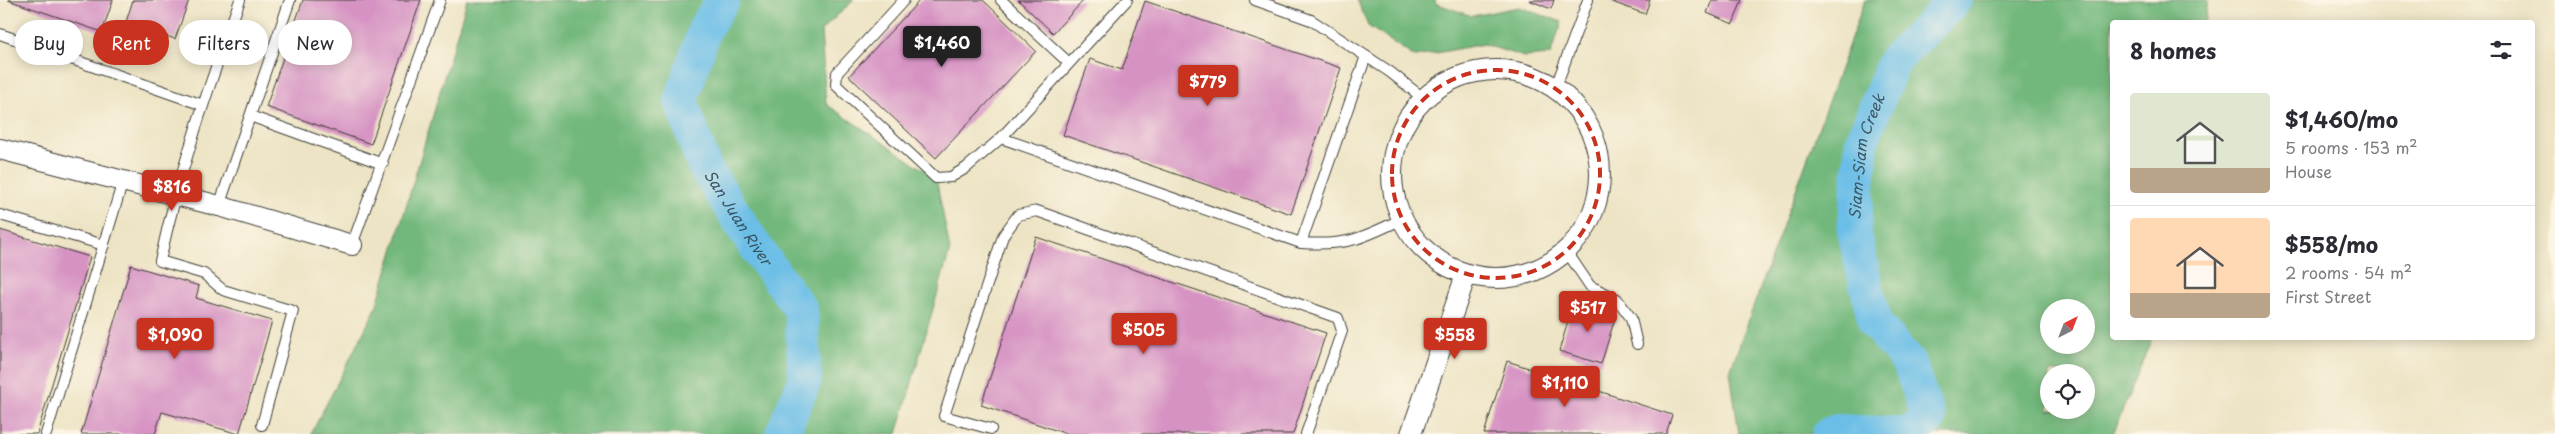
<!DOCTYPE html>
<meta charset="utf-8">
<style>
:root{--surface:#fff;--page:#f7f7f7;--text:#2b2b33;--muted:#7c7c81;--line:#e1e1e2;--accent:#c8321e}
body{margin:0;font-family:"Playpen Sans",sans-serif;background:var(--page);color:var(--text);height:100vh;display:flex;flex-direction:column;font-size:19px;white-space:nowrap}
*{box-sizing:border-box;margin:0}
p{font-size:16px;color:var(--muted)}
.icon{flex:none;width:28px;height:28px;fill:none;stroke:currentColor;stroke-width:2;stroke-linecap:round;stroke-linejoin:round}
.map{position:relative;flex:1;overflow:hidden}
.panel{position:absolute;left:2110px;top:20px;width:425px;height:320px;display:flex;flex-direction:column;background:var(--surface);border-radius:5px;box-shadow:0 2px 12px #0003}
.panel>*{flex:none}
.hud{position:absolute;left:15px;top:20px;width:475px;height:45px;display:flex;gap:10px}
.needle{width:32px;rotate:42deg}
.buttons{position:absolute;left:2040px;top:299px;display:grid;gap:10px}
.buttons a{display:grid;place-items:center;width:55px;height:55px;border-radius:50%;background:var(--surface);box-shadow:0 2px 12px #0003;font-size:25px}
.price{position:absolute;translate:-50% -42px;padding:0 11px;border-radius:5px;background:var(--accent);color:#fff;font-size:16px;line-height:32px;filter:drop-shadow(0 1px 2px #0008)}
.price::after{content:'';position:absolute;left:50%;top:30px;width:15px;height:11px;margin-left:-8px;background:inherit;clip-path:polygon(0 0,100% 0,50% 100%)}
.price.selected{background:#222;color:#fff}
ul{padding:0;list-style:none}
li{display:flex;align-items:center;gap:15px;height:125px;padding:0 20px}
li+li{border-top:1px solid var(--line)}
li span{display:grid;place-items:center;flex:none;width:140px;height:100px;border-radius:5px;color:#555}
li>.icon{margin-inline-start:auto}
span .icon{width:60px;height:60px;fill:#fffc;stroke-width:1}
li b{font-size:21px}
h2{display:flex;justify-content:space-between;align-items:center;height:60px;padding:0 20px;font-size:21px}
.tag{padding:0 18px;border-radius:22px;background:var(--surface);box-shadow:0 2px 12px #0003;font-size:18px;line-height:45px}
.tag.selected{background:var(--accent);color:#fff}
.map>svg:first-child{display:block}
</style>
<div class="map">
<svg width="2555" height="434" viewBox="0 0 2555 434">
<rect width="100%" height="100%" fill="#fcf5e5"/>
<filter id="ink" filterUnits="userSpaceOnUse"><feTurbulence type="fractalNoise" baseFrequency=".02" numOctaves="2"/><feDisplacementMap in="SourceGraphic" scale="10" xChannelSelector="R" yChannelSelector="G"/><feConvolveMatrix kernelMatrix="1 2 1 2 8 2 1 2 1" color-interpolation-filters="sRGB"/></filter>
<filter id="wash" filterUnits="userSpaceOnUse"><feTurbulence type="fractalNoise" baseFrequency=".0096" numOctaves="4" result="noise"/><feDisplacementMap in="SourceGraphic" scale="20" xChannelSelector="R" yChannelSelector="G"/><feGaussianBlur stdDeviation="1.12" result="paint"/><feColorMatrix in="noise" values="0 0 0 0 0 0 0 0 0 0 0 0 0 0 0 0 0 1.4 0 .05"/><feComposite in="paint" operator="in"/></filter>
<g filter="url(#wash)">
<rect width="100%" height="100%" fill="#ede4c5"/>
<!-- forest -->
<path fill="#72b87c" stroke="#476a4c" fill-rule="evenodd" d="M467 0H854L821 31 826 104 936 178 950 250 897 434H311L376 308Z
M1357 0H1436L1435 3 1472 16 1519 7 1562 22 1550 55 1524 57 1483 44 1415 57 1368 26Z
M1865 0H2208L2205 22H2112V338H2152L2113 434H1739L1730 371ZM2049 308H2086V345H2049ZM2086 372V410H2049V372Z"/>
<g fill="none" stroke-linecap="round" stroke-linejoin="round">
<!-- river -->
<g stroke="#6bbee7" stroke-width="34">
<path id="s1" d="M723 0 705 28 681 101 704 166 755 246 801 310 805 380 782 434"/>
<path d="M1829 434 1837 431 1900 434"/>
<path id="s2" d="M1908 434 1929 419 1909 363 1875 323 1854 232 1862 141 1894 61 1955 0"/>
</g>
</g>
<g id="blocks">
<!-- building -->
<path fill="#d692c3" d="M8 0H113L102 32Z
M133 0H189L175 39 126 22Z
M303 0H421L371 144 266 107Z
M920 0H983L1036 51 936 158 849 76Z
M1018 0H1084L1053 33Z
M1529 0H1554L1551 9Z
M1613 0H1650L1645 14 1612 2Z
M1712 0H1742L1733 24 1707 13Z
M1145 1 1341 68 1291 214 1063 135 1090 59 1122 70Z
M0 230 90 257 37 434H0Z
M1036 237 1326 333 1293 434H1067L981 405Z
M131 265 199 286 196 298 272 321 239 434 162 412 155 434H81Z
M1574 302 1616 315 1601 364 1559 351Z
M1507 361 1672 415 1666 434H1484Z"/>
</g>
</g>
<g filter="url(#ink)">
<use href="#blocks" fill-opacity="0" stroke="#3b3a35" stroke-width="1"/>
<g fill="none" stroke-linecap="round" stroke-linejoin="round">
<!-- service casing -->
<g stroke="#3b3a35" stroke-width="12">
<path id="service" d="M240 0C209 85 179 172 160 261L204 274 223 290 293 311 262 425
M904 0 837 73 836 85 936 178 951 177 966 168 1001 138 1127 0
M1001 0 1069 63
M1255 0 1311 20 1390 72 1423 98
M0 34 203 105
M1555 89 1588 0
M250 116 383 164
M1001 138 1301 243C1346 246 1361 239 1400 220
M219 206 290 0
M0 215 104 245
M1301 243 1366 56
M352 245 440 0
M1567 252 1590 286 1617 299 1631 318 1637 344
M991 429 944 416 1003 236 1018 215 1037 211 1338 318 1342 331 1306 434
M46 434 123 181"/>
</g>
<!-- minor casing -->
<g stroke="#3b3a35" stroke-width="22">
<path id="minor" d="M1392 174a104 104 0 1 1 208 0a104 104 0 1 1-208 0Z
M0 149 219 206 352 245
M1411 434 1466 275"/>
</g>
<!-- service -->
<use href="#service" stroke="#fff" stroke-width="10"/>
<!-- minor -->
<use href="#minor" stroke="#fff" stroke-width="20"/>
</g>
</g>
<!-- marked area -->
<path fill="none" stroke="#c8321e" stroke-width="4" stroke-dasharray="10 6" stroke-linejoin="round" d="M1392 174a104 104 0 1 1 208 0a104 104 0 1 1-208 0Z"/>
<g text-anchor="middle" stroke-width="4" stroke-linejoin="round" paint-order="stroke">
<!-- water labels -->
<g font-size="15" font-style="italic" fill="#385563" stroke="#fcf5e5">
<text dy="5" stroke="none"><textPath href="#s2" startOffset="308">Siam-Siam Creek</textPath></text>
<text dy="5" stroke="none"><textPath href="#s1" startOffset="241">San Juan River</textPath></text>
</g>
</g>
</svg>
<div class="buttons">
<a><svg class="needle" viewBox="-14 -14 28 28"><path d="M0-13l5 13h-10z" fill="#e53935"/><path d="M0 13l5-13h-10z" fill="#7c7c81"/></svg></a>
<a><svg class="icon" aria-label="locate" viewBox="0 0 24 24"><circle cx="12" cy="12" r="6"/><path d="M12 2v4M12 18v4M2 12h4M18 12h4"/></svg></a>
</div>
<b class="price selected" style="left:942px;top:68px">$1,460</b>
<b class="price" style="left:1208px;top:107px">$779</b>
<b class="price" style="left:172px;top:212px">$816</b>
<b class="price" style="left:1588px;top:333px">$517</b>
<b class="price" style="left:1144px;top:355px">$505</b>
<b class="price" style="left:175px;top:360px">$1,090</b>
<b class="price" style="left:1455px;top:360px">$558</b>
<b class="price" style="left:1565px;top:408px">$1,110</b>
<div class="hud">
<a class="tag">Buy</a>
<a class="tag selected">Rent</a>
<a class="tag">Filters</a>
<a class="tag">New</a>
</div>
<section class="panel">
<h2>8 homes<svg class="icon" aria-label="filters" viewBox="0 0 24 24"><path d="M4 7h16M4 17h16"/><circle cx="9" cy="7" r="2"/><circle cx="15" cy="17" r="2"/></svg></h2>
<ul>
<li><span style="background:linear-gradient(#dfe7d0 75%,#b9a48a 0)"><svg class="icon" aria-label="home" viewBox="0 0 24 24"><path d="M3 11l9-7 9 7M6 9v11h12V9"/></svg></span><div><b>$1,460/mo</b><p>5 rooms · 153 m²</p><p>House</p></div></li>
<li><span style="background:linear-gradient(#ffd9b3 75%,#b9a48a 0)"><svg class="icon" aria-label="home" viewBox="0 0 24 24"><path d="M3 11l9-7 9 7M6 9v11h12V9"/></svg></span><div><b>$558/mo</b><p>2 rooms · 54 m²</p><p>First Street</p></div></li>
</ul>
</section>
</div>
